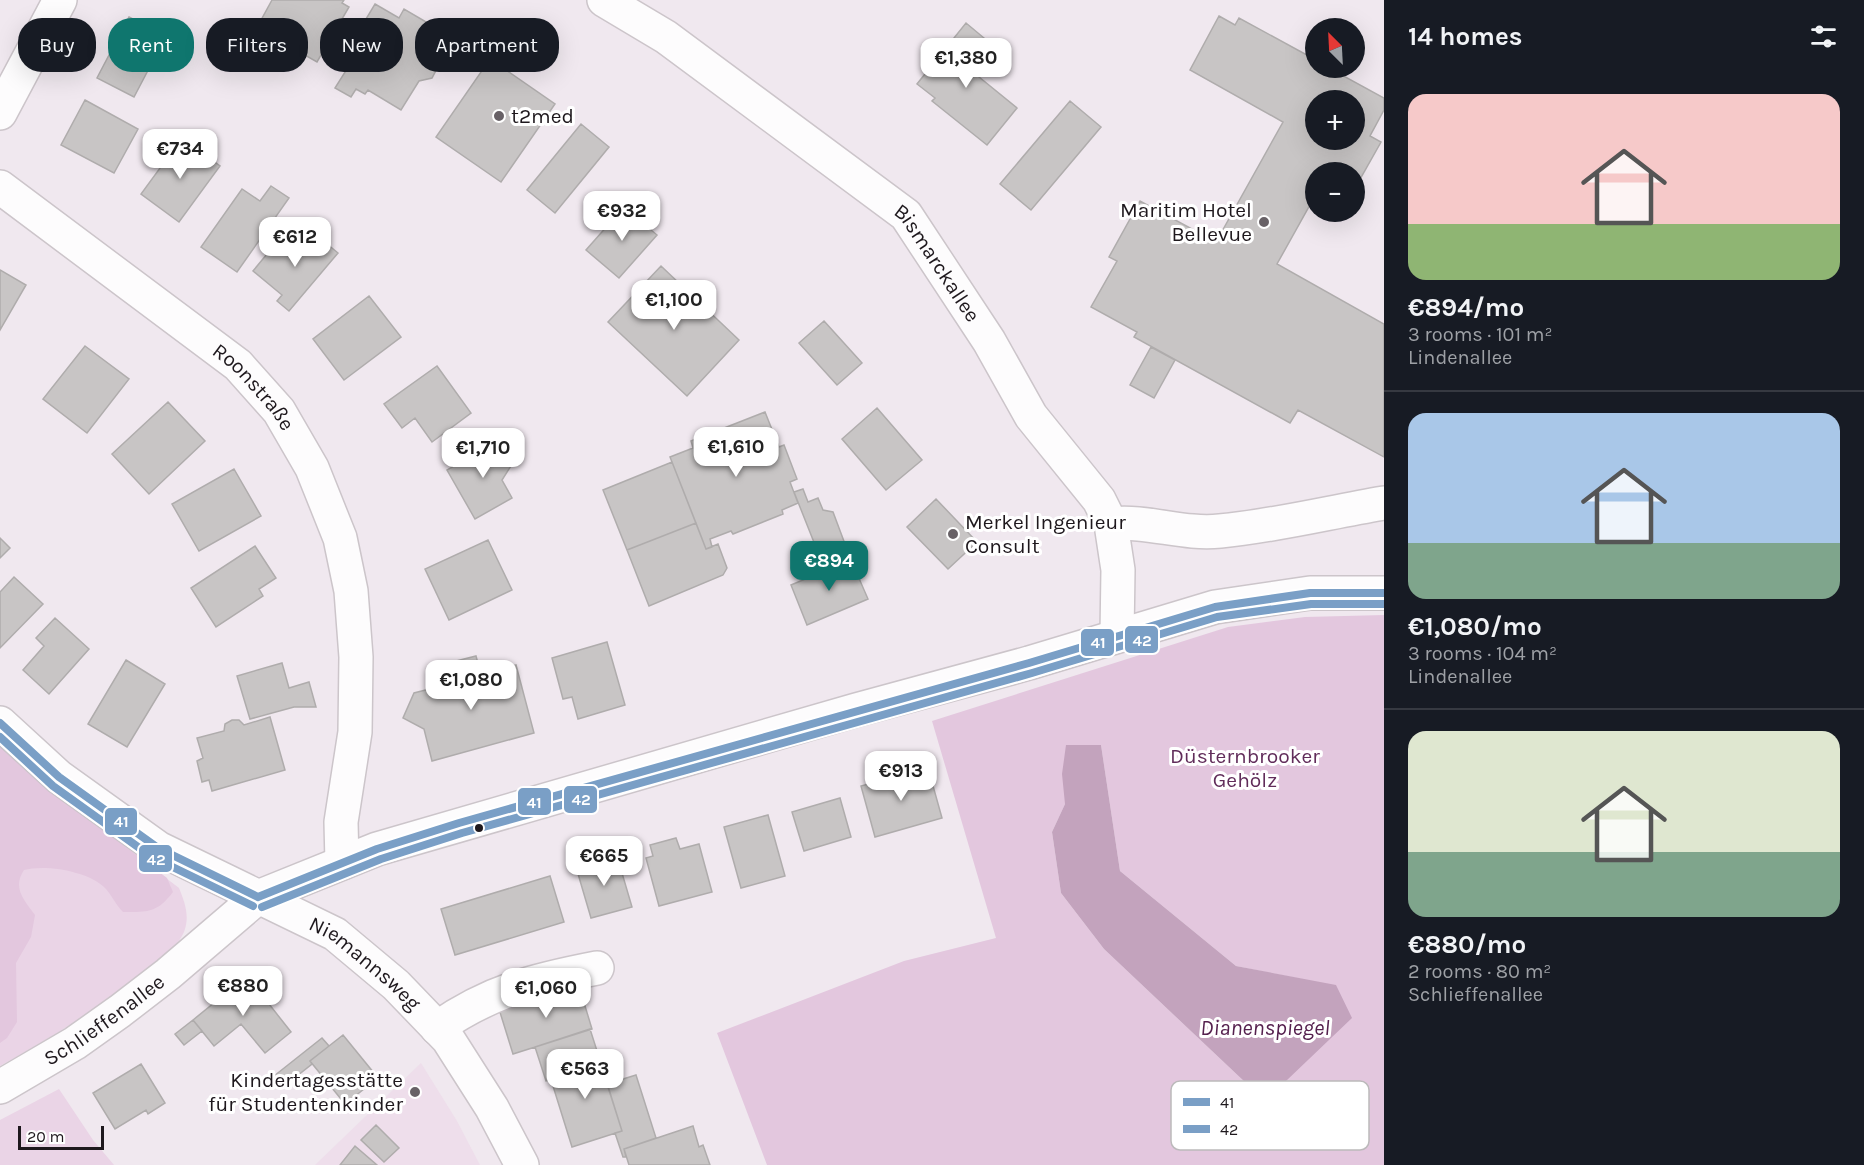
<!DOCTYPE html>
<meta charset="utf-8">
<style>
:root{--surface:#171b24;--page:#20242c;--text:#f1f3f6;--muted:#9ea1a6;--line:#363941;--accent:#0f766e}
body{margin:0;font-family:Karla,sans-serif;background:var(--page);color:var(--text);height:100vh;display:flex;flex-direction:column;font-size:22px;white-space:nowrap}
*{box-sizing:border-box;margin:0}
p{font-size:20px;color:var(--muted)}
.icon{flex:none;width:33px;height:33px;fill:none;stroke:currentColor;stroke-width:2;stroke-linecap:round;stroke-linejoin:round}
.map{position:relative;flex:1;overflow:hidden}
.side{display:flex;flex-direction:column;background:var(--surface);width:480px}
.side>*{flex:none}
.hud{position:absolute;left:18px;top:18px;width:570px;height:54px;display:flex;gap:12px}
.needle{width:39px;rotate:336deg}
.tools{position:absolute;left:1305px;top:18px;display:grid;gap:12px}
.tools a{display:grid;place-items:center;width:60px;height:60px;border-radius:50%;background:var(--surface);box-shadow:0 6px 24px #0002;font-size:30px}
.scale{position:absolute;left:18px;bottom:15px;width:86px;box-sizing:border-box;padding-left:6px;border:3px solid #1e181d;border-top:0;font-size:16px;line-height:21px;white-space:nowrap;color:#1e181d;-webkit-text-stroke:4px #fff;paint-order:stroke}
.price{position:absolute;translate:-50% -51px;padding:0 14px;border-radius:12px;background:#fff;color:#222;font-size:20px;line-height:39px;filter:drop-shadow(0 2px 3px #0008)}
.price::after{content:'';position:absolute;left:50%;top:36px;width:18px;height:14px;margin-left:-9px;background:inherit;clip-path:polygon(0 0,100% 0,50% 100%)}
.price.active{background:var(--accent);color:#fff}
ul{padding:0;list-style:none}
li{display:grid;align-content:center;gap:12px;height:318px;padding:0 24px}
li+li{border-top:2px solid var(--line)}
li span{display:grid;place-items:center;height:186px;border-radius:18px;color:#555}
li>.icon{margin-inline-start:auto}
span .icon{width:108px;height:108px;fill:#fffc;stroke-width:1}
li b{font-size:26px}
h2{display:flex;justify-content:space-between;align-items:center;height:72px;padding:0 24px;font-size:26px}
.tag{padding:0 21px;border-radius:24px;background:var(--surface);box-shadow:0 6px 24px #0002;font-size:21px;line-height:54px}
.tag.active{background:var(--accent);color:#fff}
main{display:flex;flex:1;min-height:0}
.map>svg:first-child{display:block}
</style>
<main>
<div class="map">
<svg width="1384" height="1165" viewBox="0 0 1384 1165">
<rect width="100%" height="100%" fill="#f0e8ef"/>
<!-- built -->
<path fill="#eedeeb" d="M421 1063 457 1121 480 1165H315Z"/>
<!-- green -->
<path fill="#ead4e6" d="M0 744 51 790 179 888C185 903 190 916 184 932 170 968 37 1046 0 1066Z
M59 1089 93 1140 114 1165H0V1120Z"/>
<!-- forest -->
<path fill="#e3c7de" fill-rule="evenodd" d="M1384 615V1165H767L717 1033 904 961 996 938 932 721 1228 627 1305 617ZM1101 745 1120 871 1236 966 1336 986 1265 1101 1104 949 1061 893 1052 832 1065 804Z
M0 744 51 790 167 878 173 892C157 913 148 912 123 912 116 905 112 896 106 889 90 871 45 864 24 870 12 888 24 900 35 915L31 937 16 963 17 1022 7 1038 0 1043Z"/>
<!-- water -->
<path fill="#c3a3bd" d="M1066 745H1101L1120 871 1236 966 1336 985 1352 1018 1265 1101 1104 949 1061 893 1052 832 1065 804 1062 774Z"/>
<!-- building -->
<path fill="#c8c5c5" stroke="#afacac" stroke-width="1.5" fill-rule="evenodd" d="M272 0H344L342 3 349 7 317 62 296 50 300 44 260 22Z
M375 4 399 18 404 9 433 26 428 34 442 42 446 64 440 63 432 78 419 81 401 110 368 90 365 94 356 89 351 97 335 88 347 69 339 64Z
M1219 16 1235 25 1239 18 1316 60V68H1329L1384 98V110L1370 136 1381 142 1359 181 1354 179V172H1343L1331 166 1327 172H1316V194L1277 264 1384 324V457L1298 410 1290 423 1134 337 1137 332 1091 307 1117 261 1109 257 1140 201 1216 242 1283 122 1190 70ZM1316 100H1354V140H1316Z
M129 17 166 36 134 97 97 78Z
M966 23 984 38 963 64 1017 108 987 145 932 101 935 98 917 84Z
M490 59 555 104 501 182 436 137Z
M85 100 138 129 114 173 61 145Z
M1070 101 1101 127 1031 210 1000 184Z
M581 124 609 147 555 213 527 190Z
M182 138 220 166 179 222 141 194Z
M271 186 289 198 237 272 201 247 242 189 260 201Z
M624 207 657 235 619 278 586 250Z
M314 233 338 253 289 311 277 301 282 295 253 271 281 237 298 252Z
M661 266 739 340 687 396 608 322Z
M0 270 26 285 0 330Z
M369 296 401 337 344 380 313 339Z
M824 321 862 363 837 385 799 343Z
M85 346 129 379 87 433 43 399Z
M1151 347 1175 360 1154 398 1130 385Z
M437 366 471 413 432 442 415 418 402 428 384 404Z
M168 402 205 441 149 494 112 454Z
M877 408 922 460 886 490 842 439Z
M765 412 779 447 784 445 797 479 790 482 798 503 782 510 783 514 733 534 731 531 710 539 712 547 706 549 670 457 693 448 691 441Z
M494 443 516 458 502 480 512 498 475 519 447 470Z
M672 462 696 523 627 550 603 490Z
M234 469 261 516 199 551 172 504Z
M803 489 808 502 818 498 823 510 833 512 851 560 825 570 794 492Z
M936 499 977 542 948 569 907 527Z
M696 523 706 549 718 544 727 568 723 575 649 606 627 550Z
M0 538 10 548 0 558Z
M488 540 512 590 449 620 425 569Z
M255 546 276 578 259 589 263 596 216 627 191 588Z
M851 560 868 599 807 625 791 585Z
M14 577 43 604 0 648V592Z
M55 618 89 649 49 694 23 670 44 646 36 638Z
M607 642 625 705 578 719 572 697 563 699 552 658Z
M476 656 481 675 516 665 534 733 432 761 424 729 403 718 414 693 461 681 456 661Z
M126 660 165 684 127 747 88 724Z
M282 663 289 688 309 682 316 707H294L250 719 237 676Z
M270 717 285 770 212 791 209 780 202 782 197 761 203 758 197 738 224 731 225 724 232 720H239L244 725Z
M928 768 942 818 875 837 861 786Z
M840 798 851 837 804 851 792 812Z
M768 815 785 876 741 888 724 827Z
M676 838 680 849 699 844 712 892 659 906 646 858 653 856 650 845Z
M617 856 632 907 591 918 576 867Z
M550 876 564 922 455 955 441 909Z
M247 976 291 1032 265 1053 241 1024 214 1046 193 1020Z
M578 983 592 1029 513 1054 499 1009Z
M193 1020 202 1031 184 1045 175 1034Z
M590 1029 598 1054 548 1070 551 1080 546 1081 535 1047Z
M343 1035 378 1078 345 1104 310 1061Z
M322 1038 329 1046 310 1061 312 1064 283 1087 274 1076Z
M598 1054 622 1131 572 1147 548 1070Z
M141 1064 165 1103 148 1114 146 1110 115 1129 93 1093Z
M636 1075 656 1138 624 1149 626 1157H623L615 1133 622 1131 607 1084Z
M376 1125 399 1148 384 1162 361 1140Z
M693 1126 699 1147 703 1145 710 1165H629L624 1149Z
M355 1146 377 1165H340Z"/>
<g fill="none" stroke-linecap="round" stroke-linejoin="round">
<!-- minor casing -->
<g stroke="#ccc5ca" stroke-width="36">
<g id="minor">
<path id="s1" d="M604 0 666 37 906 215 989 341 1031 416 1099 500 1111 524 1118 570 1117 635"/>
<path d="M0 113 60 0"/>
<path id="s2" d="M0 187 238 365 279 411 312 468 340 538 351 591 356 657 355 732 341 822 342 863"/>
<path d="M1111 524C1148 520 1183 535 1220 531 1275 526 1330 512 1384 503"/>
<path id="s3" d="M0 723 59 777 158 848 335 934 396 985 448 1039 492 1108 522 1165"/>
<path d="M437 1028C490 991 535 980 597 968"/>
<path id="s4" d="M0 1087 75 1043 120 1011 168 974 258 897 377 849 856 710 1029 663 1215 607 1310 593H1384"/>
</g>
</g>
<!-- minor -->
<use href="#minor" stroke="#fdfcfd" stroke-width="33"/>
<!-- bus-1 casing -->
<g stroke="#fff" stroke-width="12">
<path id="bus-1" d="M0 723 59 777 158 848 258 897
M258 897 377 849 459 823 1029 663 1215 607 1310 593H1384"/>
</g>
<!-- bus-2 casing -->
<g stroke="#fff" stroke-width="12">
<path id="bus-2" d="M0 737 53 786 152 857 253 906
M262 907 381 859 462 833 1032 673 1217 617 1311 604H1384"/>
</g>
<!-- bus-1 -->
<use href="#bus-1" stroke="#7a9fc6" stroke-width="8"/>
<!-- bus-2 -->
<use href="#bus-2" stroke="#7a9fc6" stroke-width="8"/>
</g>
<!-- markers -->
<g fill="#686166" stroke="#fff" stroke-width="2">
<circle cx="499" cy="116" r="6"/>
<circle cx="1264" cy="222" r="6"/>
<circle cx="953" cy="534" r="6"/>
<circle cx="415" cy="1092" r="6"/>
</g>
<circle fill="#1e181d" stroke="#fff" stroke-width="2" cx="479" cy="828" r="5"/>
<g text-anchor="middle" stroke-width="6" stroke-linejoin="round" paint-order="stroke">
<!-- poi labels -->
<g font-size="21" fill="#1e181d" stroke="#fff" text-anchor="start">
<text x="511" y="123">t2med</text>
<text x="1252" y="217" text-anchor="end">Maritim Hotel<tspan x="1252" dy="24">Bellevue</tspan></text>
<text x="965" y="529">Merkel Ingenieur<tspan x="965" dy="24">Consult</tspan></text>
<text x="403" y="1087" text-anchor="end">Kindertagesstätte<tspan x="403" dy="24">für Studentenkinder</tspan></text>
</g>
<!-- street labels -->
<g font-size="21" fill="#1e181d" stroke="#fff">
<text dy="7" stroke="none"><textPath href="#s1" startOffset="428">Bismarckallee</textPath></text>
<text dy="7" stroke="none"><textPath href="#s2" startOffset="324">Roonstraße</textPath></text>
<text dy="7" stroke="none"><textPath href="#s3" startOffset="440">Niemannsweg</textPath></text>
<text dy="7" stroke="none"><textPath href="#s4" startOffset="124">Schlieffenallee</textPath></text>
</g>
<!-- park labels -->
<g font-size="21" fill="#612c5a" stroke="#fff">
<text x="1245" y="763">Düsternbrooker<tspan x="1245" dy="24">Gehölz</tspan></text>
</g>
<!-- water labels -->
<g font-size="22" font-style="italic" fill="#55204e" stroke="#fff">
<text x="1265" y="1035">Dianenspiegel</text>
</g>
</g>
<!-- legend -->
<rect x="1171" y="1081" width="198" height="69" rx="9" fill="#fff" stroke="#bcbabb" stroke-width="1.5"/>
<rect x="1183" y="1098" width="27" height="8" fill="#7a9fc6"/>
<rect x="1183" y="1125" width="27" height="8" fill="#7a9fc6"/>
<g font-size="16" fill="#1e181d">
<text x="1220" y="1108">41</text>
<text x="1220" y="1135">42</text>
</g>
<g stroke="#fff" stroke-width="2">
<rect x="1124" y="625" width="35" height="29" rx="6" fill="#7a9fc6"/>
<rect x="1080" y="628" width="35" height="29" rx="6" fill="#7a9fc6"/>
<rect x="563" y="785" width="35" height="29" rx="6" fill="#7a9fc6"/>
<rect x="517" y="787" width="35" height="29" rx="6" fill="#7a9fc6"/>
<rect x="104" y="807" width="34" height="29" rx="6" fill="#7a9fc6"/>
<rect x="138" y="844" width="35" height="29" rx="6" fill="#7a9fc6"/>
</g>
<g font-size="16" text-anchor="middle" font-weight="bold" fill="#fff">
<text x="1142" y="646">42</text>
<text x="1098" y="648">41</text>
<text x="581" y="805">42</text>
<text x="534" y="808">41</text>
<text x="121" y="827">41</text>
<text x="156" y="865">42</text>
</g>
</svg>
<div class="tools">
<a><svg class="needle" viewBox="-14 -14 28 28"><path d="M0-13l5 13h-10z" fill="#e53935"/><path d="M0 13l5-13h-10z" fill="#9ea1a6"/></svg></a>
<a>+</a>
<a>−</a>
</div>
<div class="scale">20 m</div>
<b class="price" style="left:966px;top:89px">€1,380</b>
<b class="price" style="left:180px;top:180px">€734</b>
<b class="price" style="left:622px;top:242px">€932</b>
<b class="price" style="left:295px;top:268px">€612</b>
<b class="price" style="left:674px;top:331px">€1,100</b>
<b class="price" style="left:736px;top:478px">€1,610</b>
<b class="price" style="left:483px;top:479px">€1,710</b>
<b class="price active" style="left:829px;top:592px">€894</b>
<b class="price" style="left:471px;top:711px">€1,080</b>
<b class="price" style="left:901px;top:802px">€913</b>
<b class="price" style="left:604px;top:887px">€665</b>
<b class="price" style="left:243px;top:1017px">€880</b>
<b class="price" style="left:546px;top:1019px">€1,060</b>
<b class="price" style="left:585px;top:1100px">€563</b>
<div class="hud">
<a class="tag">Buy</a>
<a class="tag active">Rent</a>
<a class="tag">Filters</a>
<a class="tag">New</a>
<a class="tag">Apartment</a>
</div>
</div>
<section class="side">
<h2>14 homes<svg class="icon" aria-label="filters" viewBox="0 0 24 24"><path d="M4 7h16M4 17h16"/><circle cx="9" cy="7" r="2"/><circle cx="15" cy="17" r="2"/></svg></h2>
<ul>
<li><span style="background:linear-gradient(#f6c9c9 70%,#8fb573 0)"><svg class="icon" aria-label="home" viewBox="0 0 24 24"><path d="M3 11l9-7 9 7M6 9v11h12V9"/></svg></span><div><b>€894/mo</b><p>3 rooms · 101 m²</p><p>Lindenallee</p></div></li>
<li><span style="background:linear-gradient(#a9c7e8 70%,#7fa58c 0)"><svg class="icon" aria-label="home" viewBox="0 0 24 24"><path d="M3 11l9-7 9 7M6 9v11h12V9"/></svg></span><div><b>€1,080/mo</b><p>3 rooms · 104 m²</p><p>Lindenallee</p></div></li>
<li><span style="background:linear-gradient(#dfe7d0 65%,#7fa58c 0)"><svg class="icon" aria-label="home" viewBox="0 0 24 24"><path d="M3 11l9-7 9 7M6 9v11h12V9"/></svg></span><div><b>€880/mo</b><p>2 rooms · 80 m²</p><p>Schlieffenallee</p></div></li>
</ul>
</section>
</main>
